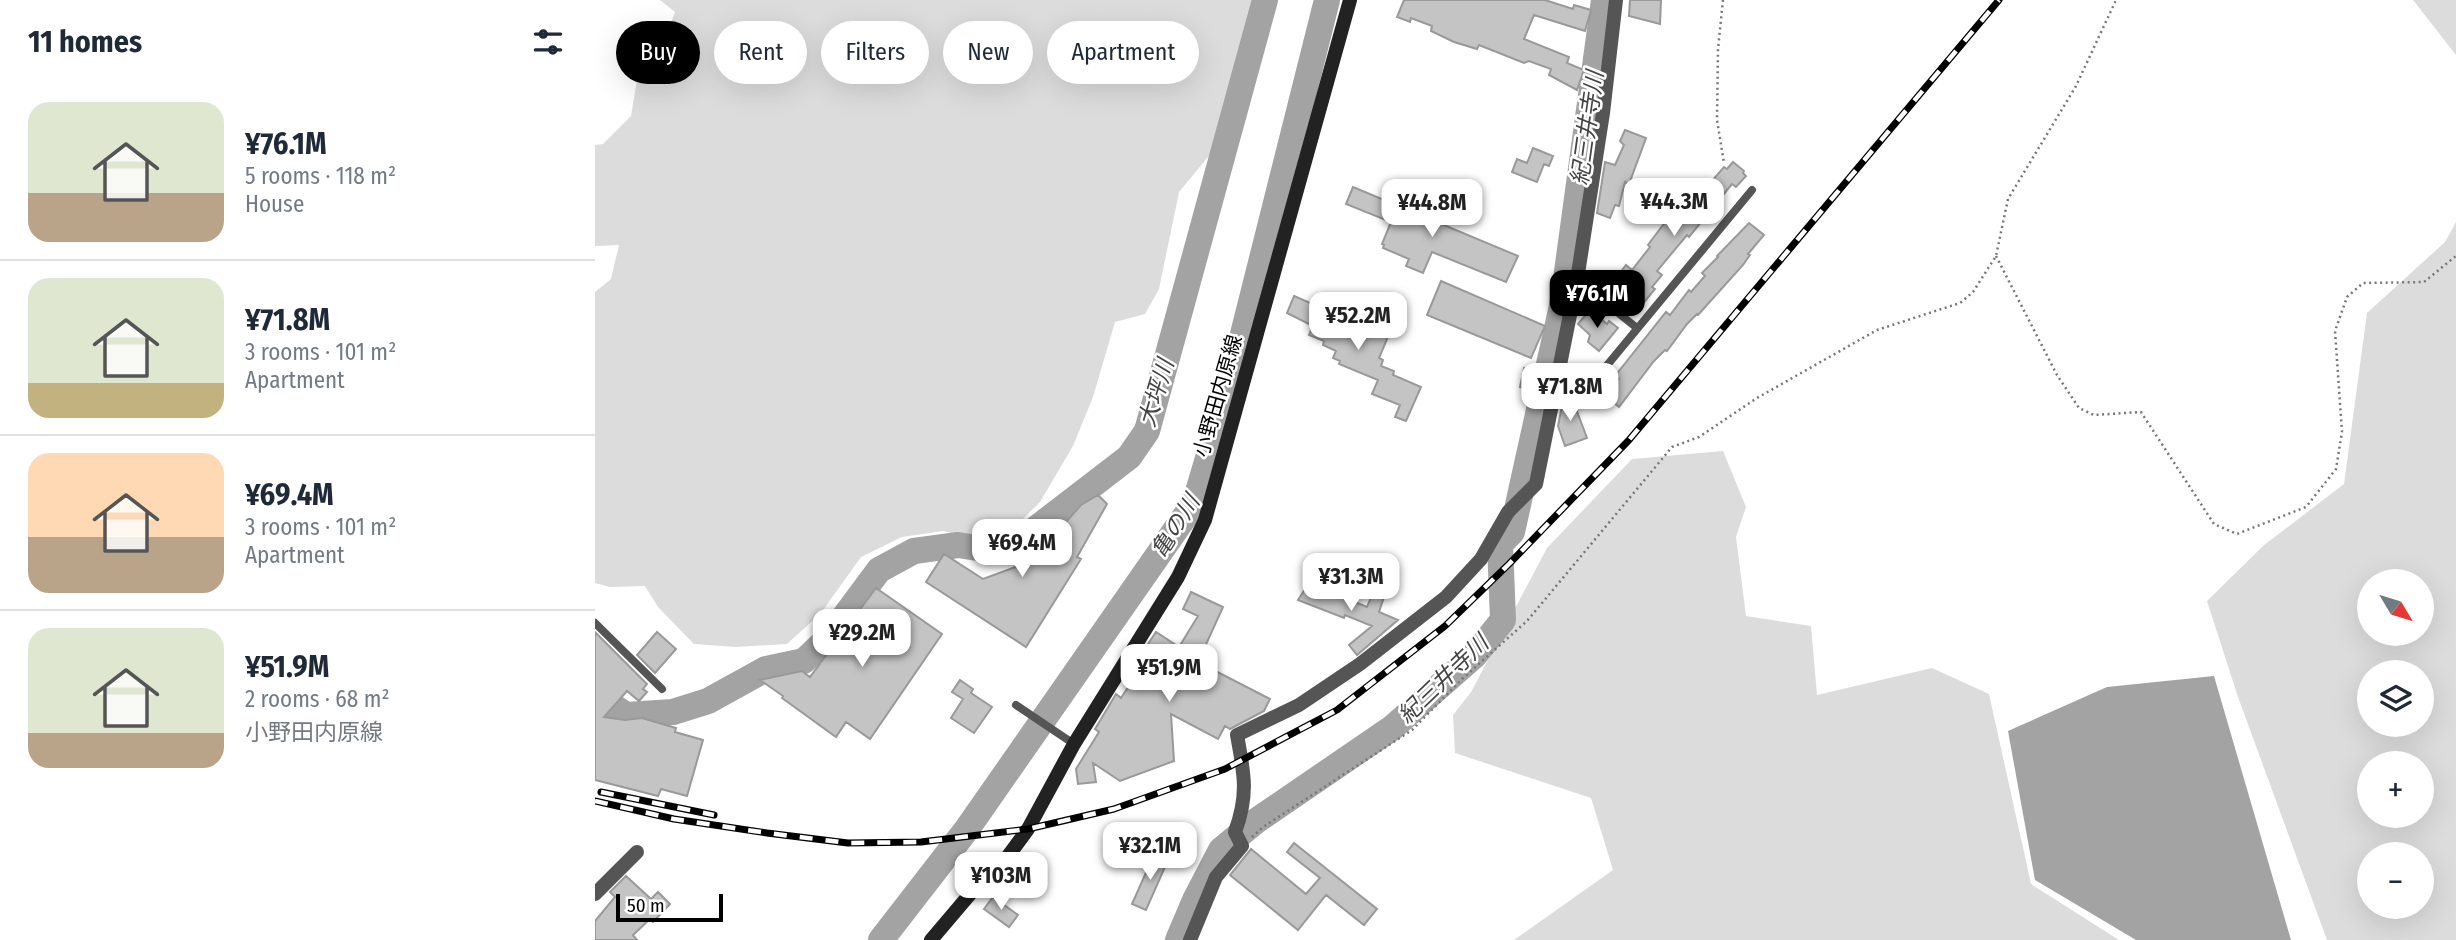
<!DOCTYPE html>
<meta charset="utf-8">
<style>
:root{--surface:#fff;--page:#f6f6f7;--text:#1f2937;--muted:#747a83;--line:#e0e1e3;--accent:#000}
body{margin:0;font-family:"Fira Sans Condensed","Noto Sans JP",sans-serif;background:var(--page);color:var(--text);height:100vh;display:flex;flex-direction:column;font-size:26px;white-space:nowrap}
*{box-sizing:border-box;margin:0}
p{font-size:23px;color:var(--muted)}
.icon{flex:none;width:38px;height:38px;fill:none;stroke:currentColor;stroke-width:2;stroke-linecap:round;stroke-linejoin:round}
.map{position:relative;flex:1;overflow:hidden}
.drawer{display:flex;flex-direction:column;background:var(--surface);width:595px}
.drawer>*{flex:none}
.banner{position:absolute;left:21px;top:21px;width:665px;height:63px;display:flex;gap:14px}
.needle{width:46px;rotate:128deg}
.fabs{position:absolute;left:1762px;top:569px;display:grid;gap:14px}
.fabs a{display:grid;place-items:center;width:77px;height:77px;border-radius:50%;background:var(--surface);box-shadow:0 7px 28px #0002;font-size:35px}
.scale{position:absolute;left:21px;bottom:18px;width:107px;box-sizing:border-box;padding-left:7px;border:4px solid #000;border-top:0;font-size:19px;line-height:24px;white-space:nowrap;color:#000;-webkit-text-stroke:5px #fff;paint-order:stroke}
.price{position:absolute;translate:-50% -60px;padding:0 16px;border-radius:14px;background:#fff;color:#222;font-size:23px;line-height:46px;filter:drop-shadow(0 2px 4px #0008)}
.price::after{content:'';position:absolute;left:50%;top:42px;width:21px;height:16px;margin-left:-10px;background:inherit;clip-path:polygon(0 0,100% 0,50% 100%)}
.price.current{background:var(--accent);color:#fff}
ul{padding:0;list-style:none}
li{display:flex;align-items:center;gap:21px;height:175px;padding:0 28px}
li+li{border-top:2px solid var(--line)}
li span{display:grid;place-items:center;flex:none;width:196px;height:140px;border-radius:21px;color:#555}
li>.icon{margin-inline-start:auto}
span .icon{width:84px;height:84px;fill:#fffc;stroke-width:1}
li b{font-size:30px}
h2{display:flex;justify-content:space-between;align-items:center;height:84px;padding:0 28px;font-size:30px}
.pill{padding:0 24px;border-radius:32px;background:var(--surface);box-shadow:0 7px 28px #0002;font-size:24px;line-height:63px}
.pill.current{background:var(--accent);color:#fff}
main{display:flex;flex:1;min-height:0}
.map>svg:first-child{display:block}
</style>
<main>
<section class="drawer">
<h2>11 homes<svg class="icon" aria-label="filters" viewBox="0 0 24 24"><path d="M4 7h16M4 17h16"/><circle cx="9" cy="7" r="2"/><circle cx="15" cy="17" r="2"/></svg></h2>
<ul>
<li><span style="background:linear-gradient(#dfe7d0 65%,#b9a48a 0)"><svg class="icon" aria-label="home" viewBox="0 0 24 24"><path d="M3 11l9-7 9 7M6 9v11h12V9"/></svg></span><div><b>¥76.1M</b><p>5 rooms · 118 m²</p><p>House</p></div></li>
<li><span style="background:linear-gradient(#dfe7d0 75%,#c2b280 0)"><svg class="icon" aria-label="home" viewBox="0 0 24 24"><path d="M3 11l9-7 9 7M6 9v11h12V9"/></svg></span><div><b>¥71.8M</b><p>3 rooms · 101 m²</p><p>Apartment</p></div></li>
<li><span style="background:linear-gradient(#ffd9b3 60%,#b9a48a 0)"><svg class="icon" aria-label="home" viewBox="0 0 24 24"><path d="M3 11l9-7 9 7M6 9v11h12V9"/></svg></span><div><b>¥69.4M</b><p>3 rooms · 101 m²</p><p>Apartment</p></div></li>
<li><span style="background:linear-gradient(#dfe7d0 75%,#b9a48a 0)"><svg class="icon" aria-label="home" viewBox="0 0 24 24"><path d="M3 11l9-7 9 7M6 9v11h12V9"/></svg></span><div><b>¥51.9M</b><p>2 rooms · 68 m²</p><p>小野田内原線</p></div></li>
</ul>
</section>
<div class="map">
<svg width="1861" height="940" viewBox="0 0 1861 940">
<rect width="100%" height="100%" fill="#fff"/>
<!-- green -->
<path fill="#dcdcdc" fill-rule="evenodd" d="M65 0H657L623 145 584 192 564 289 550 314 520 322 498 397 478 446 445 502 419 528 391 541 348 531 307 537 266 557 226 613 192 644 141 647 99 644 63 607 50 586 15 587 0 583V292L16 279 24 245 0 246V145L8 144 36 116 42 80 69 42 80 12Z
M1818 0H1861V55Z
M1861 222V940H1732L1643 697 1612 601 1668 546 1749 484 1772 313 1850 242ZM1827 581V634H1774V581ZM1827 672V724H1774V672ZM1774 763H1827V816H1774ZM1774 854H1827V906H1774Z
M1128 451 1151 507 1141 537 1151 616 1216 626 1222 695 1337 668 1394 694 1436 884 1524 940H919L1018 870 996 798 860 753 858 715 876 692 952 548 1037 459Z"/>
<!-- water -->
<path fill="#a3a3a3" d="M1619 676 1696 940H1541L1440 880 1413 731 1512 687Z"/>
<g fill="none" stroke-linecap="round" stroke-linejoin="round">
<!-- river -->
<path stroke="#a3a3a3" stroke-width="26" d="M0 694 31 715 78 712 113 701 171 669 209 661 235 636 284 570 319 551 363 545 401 551 430 537 534 457 552 431 670 0
M286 940 372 829 600 502 638 374 732 0
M583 940 600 900 626 850 661 821 797 728 879 656 908 620 905 544 917 532 968 301 1009 0"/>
</g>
<!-- building -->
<path fill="#c4c4c4" stroke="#999" stroke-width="2" d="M809 0H950L978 9 979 5 996 10 990 31 939 15 929 39 974 57 972 63 989 70 982 90 954 75 956 69 934 61 929 63 884 45 882 49 859 42 836 31 837 26 816 18 815 22 802 17Z
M1035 0H1066L1065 24 1034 16Z
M1030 130 1051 138 1034 184 1030 182 1024 206 1020 205 1015 218 1002 213 1010 162 1020 165 1029 145 1025 141Z
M938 148 958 156 954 166 949 164 942 182 917 172 922 159 932 163Z
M1138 162 1149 171 1148 173 1151 176 1141 187 1137 184 1094 237 1092 235 1062 271 1067 275 1057 287 1060 289 1046 306 1029 292 1025 296 1014 287 1031 265 1037 270 1055 247 1053 245 1071 221 1075 223 1085 211 1088 214 1108 187 1110 189 1129 167 1132 169Z
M758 187 923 256 911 282 837 252 828 273 811 266 814 259 788 248 789 245 787 244 796 222 751 204Z
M1154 223 1169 235 1153 254 1155 255 1148 265 1103 315 1102 314 1092 324 1072 351 1070 350 1059 361 1024 407 1011 396 1024 379 1020 376 1071 312 1075 315 1094 290 1096 292 1110 276 1107 273 1123 257 1122 256Z
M846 281 950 326 936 358 832 315Z
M699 296 773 328 775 323 795 332 784 358 788 360 786 366 799 371 798 375 826 387 811 421 800 417 805 405 777 394 783 380 744 364 745 361 738 358 741 351 728 345 729 341 714 335 718 326 692 313Z
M995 310 1012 324 1014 321 1023 328 1004 351 993 342 995 335 983 324Z
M929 368 941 371 937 390 925 387Z
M975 393 992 438 970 446 963 426 969 396Z
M503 495 512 504 482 557 486 559 431 647 331 582 349 554 388 579 437 561 486 505Z
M714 583 772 607 778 593 789 597 784 612 803 620 762 655 754 645 777 626 750 615 749 618 703 600Z
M281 588 347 634 275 739 251 722 241 737 187 698 188 696 165 680 207 671 215 677Z
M596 592 628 607 603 662 675 699 669 711 635 729 630 726 623 739 576 714 579 761 525 781 498 763 501 782 483 784 481 769 504 732 500 729 521 694 526 698 539 678 544 681 563 651 553 644 561 632 584 647 603 616 588 609Z
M0 632 52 684 48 689 52 692 44 701 32 691 9 717 30 720 47 718 81 728 80 732 108 740 92 796 66 789 63 796 0 780Z
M62 632 81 649 60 673 42 655Z
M365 680 378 689 376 693 397 707 379 733 356 718 368 699 357 692Z
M699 843 782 909 769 925 731 895 703 930 635 875 656 849 711 894 725 878 692 852Z
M561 855 573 860 551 910 537 904 557 859 559 860Z
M31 876 56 899 63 892 75 904 58 922 55 919 38 935 42 940H0V921L20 897 15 892Z
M398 897 423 915 414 927 389 909Z"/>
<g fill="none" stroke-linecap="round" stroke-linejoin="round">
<!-- path -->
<path stroke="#777" stroke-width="2.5" stroke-dasharray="2 3.5" stroke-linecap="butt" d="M1128 0 1123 49 1122 120 1129 163
M1401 256 1462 375 1484 408 1499 415 1546 412 1619 524 1642 534 1711 507 1741 469 1747 432 1740 331 1752 297 1768 283 1829 282 1861 256
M657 837 668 827 817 730 867 679 932 621 1077 447 1104 437 1162 398 1282 330 1365 303 1378 292 1401 256 1413 199 1481 86 1521 0"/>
<!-- service -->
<path stroke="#555" stroke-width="8" d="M982 280 1042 328
M1004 375 1157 190
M0 623 67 689
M421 705 479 744"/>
<!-- minor -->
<path stroke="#555" stroke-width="14" d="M0 894 42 852
M595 940 621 877 647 846 640 832C654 794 649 773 642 735L704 705 765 664 851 597 886 559 913 512 941 484 982 280 1008 113 1021 0"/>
<!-- secondary -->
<path stroke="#222" stroke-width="14" d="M336 940 387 880 408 863 433 829 479 744 583 577 610 520 755 0"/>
<!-- rail casing -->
<g stroke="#000" stroke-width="7">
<path id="rail" d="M6 792 119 815
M0 801 79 819 172 833 253 843 326 842 433 829 519 809 630 769 742 710 850 626 914 564 1034 440 1404 0"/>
</g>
<!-- rail -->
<use href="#rail" stroke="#fff" stroke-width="4.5" stroke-dasharray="13" stroke-linecap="butt"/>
</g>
<g text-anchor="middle" stroke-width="5" stroke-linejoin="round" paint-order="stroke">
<!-- street labels -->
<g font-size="21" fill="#000" stroke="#fff">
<text transform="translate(623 396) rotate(-74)" y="7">小野田内原線</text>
</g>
<!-- water labels -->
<g font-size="23" font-style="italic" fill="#444" stroke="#fff">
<text transform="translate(992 128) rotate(-82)" y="8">紀三井寺川</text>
<text transform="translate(561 393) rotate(-73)" y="8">大坪川</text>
<text transform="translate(580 526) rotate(-58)" y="8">亀の川</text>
<text transform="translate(848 679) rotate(-44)" y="8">紀三井寺川</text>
</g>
</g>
</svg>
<div class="fabs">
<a><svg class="needle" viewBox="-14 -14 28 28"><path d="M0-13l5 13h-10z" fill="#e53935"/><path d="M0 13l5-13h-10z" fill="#747a83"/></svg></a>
<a><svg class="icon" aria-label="layers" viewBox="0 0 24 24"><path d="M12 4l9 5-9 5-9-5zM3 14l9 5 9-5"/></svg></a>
<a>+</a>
<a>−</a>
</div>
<div class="scale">50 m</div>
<b class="price" style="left:1079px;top:238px">¥44.3M</b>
<b class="price" style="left:837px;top:239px">¥44.8M</b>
<b class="price current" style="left:1002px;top:330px">¥76.1M</b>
<b class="price" style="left:763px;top:352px">¥52.2M</b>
<b class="price" style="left:975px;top:423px">¥71.8M</b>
<b class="price" style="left:427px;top:579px">¥69.4M</b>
<b class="price" style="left:756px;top:613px">¥31.3M</b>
<b class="price" style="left:267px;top:669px">¥29.2M</b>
<b class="price" style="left:574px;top:704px">¥51.9M</b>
<b class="price" style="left:555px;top:882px">¥32.1M</b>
<b class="price" style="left:406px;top:912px">¥103M</b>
<div class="banner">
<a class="pill current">Buy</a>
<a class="pill">Rent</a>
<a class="pill">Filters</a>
<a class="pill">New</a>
<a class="pill">Apartment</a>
</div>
</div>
</main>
